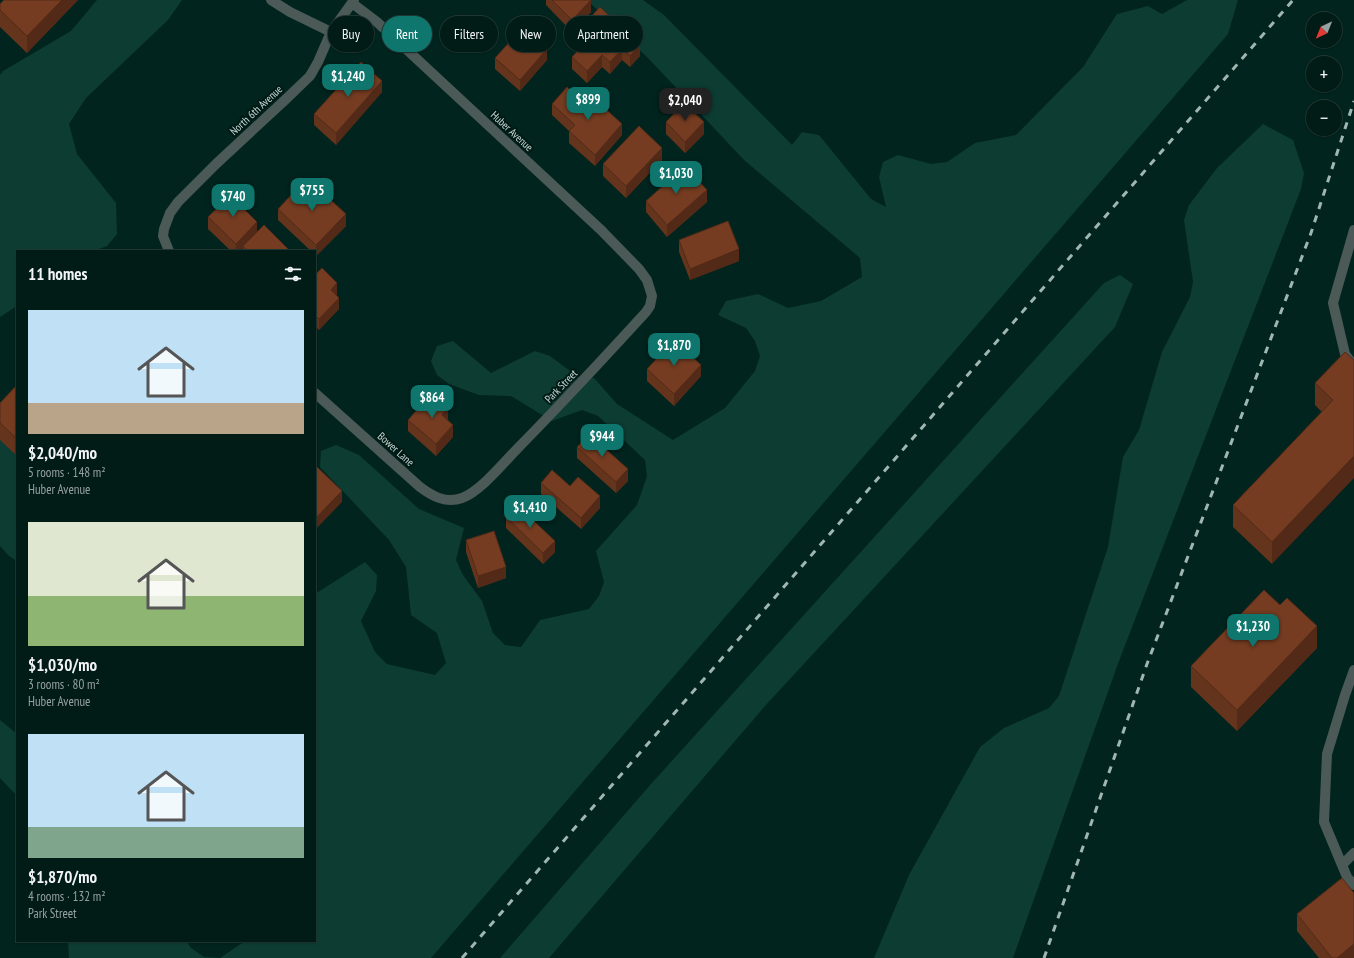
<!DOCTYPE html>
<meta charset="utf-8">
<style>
:root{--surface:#011b16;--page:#0b241f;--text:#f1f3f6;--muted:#96a1a1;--line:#233935;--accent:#0f766e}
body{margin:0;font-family:"PT Sans Narrow",sans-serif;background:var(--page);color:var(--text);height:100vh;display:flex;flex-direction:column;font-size:15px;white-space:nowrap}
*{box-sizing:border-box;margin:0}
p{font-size:13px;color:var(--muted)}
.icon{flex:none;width:22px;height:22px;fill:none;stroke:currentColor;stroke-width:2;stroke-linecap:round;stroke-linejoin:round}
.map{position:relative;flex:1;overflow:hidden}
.side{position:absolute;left:16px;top:250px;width:300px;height:692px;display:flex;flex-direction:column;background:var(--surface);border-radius:0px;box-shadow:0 1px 3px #0004,0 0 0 1px var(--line)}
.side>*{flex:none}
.hud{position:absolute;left:328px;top:16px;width:380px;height:36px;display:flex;gap:8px}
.needle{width:26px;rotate:223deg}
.controls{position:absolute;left:1306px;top:12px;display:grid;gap:8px}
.controls a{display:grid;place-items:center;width:36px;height:36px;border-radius:50%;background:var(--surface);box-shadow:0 1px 3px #0004,0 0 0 1px var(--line);font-size:20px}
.price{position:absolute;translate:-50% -34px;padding:0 9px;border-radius:8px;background:var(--accent);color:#fff;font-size:13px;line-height:26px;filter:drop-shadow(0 1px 2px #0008)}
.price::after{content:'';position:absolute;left:50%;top:24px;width:12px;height:9px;margin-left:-6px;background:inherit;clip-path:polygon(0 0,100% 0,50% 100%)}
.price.active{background:#222;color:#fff}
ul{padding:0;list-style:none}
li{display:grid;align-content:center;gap:8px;height:212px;padding:0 12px}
li span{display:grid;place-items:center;height:124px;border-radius:0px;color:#555}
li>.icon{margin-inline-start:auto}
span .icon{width:72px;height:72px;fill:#fffc;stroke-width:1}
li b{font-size:17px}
h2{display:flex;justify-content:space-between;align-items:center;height:48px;padding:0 12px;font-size:17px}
.pill{padding:0 14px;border-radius:18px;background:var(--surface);box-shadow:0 1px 3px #0004,0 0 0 1px var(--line);font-size:14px;line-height:36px}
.pill.active{background:var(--accent);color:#fff}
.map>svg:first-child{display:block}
</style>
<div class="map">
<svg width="1354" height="958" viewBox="0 0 1354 958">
<rect width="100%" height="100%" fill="#01241e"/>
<!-- green -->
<path fill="#0d3c33" d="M97 0H182L168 20 86 98 69 124 77 154 116 203 117 234 107 246 94 251H17V306L0 317V75L3 71 71 31Z
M587 0H643L664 15 792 145 802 132 819 135 871 199 886 207 879 177 883 162 898 155 931 164 947 162 975 143 1016 135 1083 67 1117 14 1148 6 1162 14 1187 0H1238L1228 34 431 958H69L68 941H187L190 947 204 957 220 958 245 941H315V594L365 562 377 575 376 591 361 621 375 652 387 664 435 675 446 663 437 633 411 615 406 567 389 540 320 467 321 451 336 445 359 455 419 509 464 528 456 560 463 575 482 601 493 633 505 645 521 647 540 620 589 609 599 596 604 582 596 551 637 505 647 476 645 460 598 416 582 410 552 421 511 396 479 395 449 384 437 375 431 361 437 346 453 341 491 373 535 351 550 356 577 376 594 378 617 404 673 440 725 408 755 371 760 356 755 341 746 328 718 315 726 301 758 294 788 308 821 301 862 277 860 258 744 160 649 59Z
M1263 124 1293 140 1304 173 1301 189 1119 661 1013 958H874L909 875 980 747 1004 728 1049 708 1059 696 1108 547 1123 457 1139 430 1162 352 1190 297 1193 282 1184 220 1189 205 1217 168Z
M1120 275 1133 284 1115 327 765 706 549 958H500L651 784 1104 283Z
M0 434 17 448V561L9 556 0 546Z
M0 720 17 734V796L0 778Z"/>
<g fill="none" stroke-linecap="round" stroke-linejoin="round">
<!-- lane -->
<path stroke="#4b5a56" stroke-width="10" d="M1354 230 1333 303 1345 354 1354 366
M1354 670 1345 695 1327 754 1324 822 1347 877 1354 885
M1342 865 1354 853"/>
<!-- street -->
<path stroke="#4b5a56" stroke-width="10" d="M271 0 290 12 331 32
M169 251 163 236 164 229 170 213 178 202 216 164 285 100 310 76 318 62 331 32 354 0
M315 393 420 487C432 496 446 504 462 498 481 491 504 462 518 448 562 403 604 358 646 312L650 306 652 296 647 280 639 269 601 230 377 22 352 3"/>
<!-- rail -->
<path stroke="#a0b6b0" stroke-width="3" stroke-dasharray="7 7" stroke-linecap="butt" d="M462 958 1293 0
M1044 958 1147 664 1311 233 1354 101"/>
</g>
<!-- wall -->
<path fill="#65341c" d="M4 0H78L27 53 0 27V4Z
M546 0H591V12L572 32 546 5Z
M600 7 640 56 630 67 622 60 610 74 602 67 587 83 572 69V57L581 47 577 43V32Z
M495 58 547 60 520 91 495 69Z
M382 92 336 145 314 125V114Z
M552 104 590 108 622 135 595 166 569 143V131L552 115Z
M666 122 704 134 685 153 666 134Z
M662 160 626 198 603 176V164Z
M646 201 707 202 667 237 646 212Z
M243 208 257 231 290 251H243V248L240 251H231L208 229V217Z
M278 209 346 226 316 256 315 255V251H311L278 220Z
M679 240 739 261 690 280 679 252Z
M315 275 337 294 336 295 339 309 319 330 315 326Z
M1354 360 1272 564 1233 527V505L1322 412 1315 405V383Z
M647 369 701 376 674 406 647 381Z
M17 385V456L0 440V403Z
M448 419 447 420 453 437 436 456 408 431V420Z
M577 447 628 481 616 493 577 458Z
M541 483 570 486 600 508 581 529 541 494Z
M506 517 555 552 543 564 506 528Z
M466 540 506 578 478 588 466 552Z
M1317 648 1237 731 1191 687V666Z
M1297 914 1354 958H1319L1297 931Z"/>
<!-- shaded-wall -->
<path fill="#522a17" d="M62 0H78L27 53V36Z
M591 0V12L572 32V20Z
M640 45V56L630 67V56Z
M547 49V60L520 91V80Z
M622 49V60L610 74V62Z
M602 55V67L587 83V71Z
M382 81V92L336 145V133Z
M704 122V134L685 153V142Z
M622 124V135L595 166V155Z
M662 148V160L626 198V186Z
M707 190V202L667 237V225Z
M243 197V209L238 203Z
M346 214V226L316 256V245Z
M257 222V233L243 246V248L240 251H236V244Z
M739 249V261L690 280V269Z
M337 283V294L331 301V290Z
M339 298V309L319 330V319Z
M701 365V376L674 406V394Z
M448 407V419L442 426V415Z
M453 425V437L436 456V444Z
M1354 456V478L1272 564V542Z
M628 469V481L616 493V482Z
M342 491V502L315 530V519Z
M600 496V508L581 529V518Z
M555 541V552L543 564V553Z
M506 567V578L478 588V576Z
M1317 626V648L1237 731V710Z
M1354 944V958H1337Z"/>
<!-- building -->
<path fill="#753c21" stroke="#522a17" d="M4 0H62L27 36 0 10V4Z
M552 0H591L572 20Z
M600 7 640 45 630 56 622 49 610 62 602 55 587 71 572 57 587 41 577 32Z
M523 27 547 49 520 80 495 58Z
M361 62 382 81 336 133 314 114Z
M567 87 590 108 597 101 622 124 595 155 569 131 575 125 552 104Z
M684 103 704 122 685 142 666 122Z
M639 126 662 148 626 186 603 164Z
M685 166 707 190 667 225 646 201Z
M307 178 346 214 316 245 278 209Z
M236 190 243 197 238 203 257 222 236 244 208 217Z
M728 221 739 249 690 269 679 240Z
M264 225 290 251H248L243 246Z
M322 268 337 283 331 290 339 298 319 319 315 315V275Z
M674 340 701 365 674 394 647 369Z
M1345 352 1354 360V456L1272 542 1233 505 1333 400 1315 383Z
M17 385V439L0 423V403Z
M432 393 448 407 442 415 453 425 436 444 408 420Z
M589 434 628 469 616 482 577 447Z
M315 465 342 491 315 519Z
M552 470 570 486 578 477 600 496 581 518 541 483Z
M517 505 555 541 543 553 506 517Z
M494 531 506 567 478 576 466 540Z
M1264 590 1280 605 1287 598 1317 626 1237 710 1191 666Z
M1342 878 1354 893V944L1337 958H1332L1297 914Z"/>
<g text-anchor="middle" stroke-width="4" stroke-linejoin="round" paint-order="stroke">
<!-- street labels -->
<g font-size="11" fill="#c7d9d4" stroke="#011a15">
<text transform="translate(256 110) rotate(-43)" y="4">North 6th Avenue</text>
<text transform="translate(512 131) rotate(43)" y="4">Huber Avenue</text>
<text transform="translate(561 386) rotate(-46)" y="4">Park Street</text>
<text transform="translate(396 449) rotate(42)" y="4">Bower Lane</text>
</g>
</g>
</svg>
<div class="controls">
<a><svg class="needle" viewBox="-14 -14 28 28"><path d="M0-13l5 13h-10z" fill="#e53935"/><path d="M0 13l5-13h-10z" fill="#96a1a1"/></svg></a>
<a>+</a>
<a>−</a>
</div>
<b class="price" style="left:348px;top:98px">$1,240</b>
<b class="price" style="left:588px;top:121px">$899</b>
<b class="price active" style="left:685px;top:122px">$2,040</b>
<b class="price" style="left:676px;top:195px">$1,030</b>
<b class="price" style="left:312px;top:212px">$755</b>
<b class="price" style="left:233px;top:218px">$740</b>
<b class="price" style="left:674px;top:367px">$1,870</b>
<b class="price" style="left:432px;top:419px">$864</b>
<b class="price" style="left:602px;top:458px">$944</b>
<b class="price" style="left:530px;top:529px">$1,410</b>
<b class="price" style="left:1253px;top:648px">$1,230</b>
<div class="hud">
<a class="pill">Buy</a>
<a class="pill active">Rent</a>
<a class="pill">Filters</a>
<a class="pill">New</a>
<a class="pill">Apartment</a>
</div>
<section class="side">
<h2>11 homes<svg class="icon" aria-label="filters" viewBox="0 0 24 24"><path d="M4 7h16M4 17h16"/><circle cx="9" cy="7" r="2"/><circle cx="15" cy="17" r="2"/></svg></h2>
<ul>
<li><span style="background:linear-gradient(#bfe0f5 75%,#b9a48a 0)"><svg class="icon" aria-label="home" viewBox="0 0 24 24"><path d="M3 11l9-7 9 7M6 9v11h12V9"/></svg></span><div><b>$2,040/mo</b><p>5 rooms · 148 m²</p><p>Huber Avenue</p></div></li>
<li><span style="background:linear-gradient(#dfe7d0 60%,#8fb573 0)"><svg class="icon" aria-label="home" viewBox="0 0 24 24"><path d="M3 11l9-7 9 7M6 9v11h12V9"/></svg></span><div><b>$1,030/mo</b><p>3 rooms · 80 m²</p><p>Huber Avenue</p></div></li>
<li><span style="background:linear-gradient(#bfe0f5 75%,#7fa58c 0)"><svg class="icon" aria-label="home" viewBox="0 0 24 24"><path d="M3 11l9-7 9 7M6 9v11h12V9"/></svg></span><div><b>$1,870/mo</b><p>4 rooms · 132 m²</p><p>Park Street</p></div></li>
</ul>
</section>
</div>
